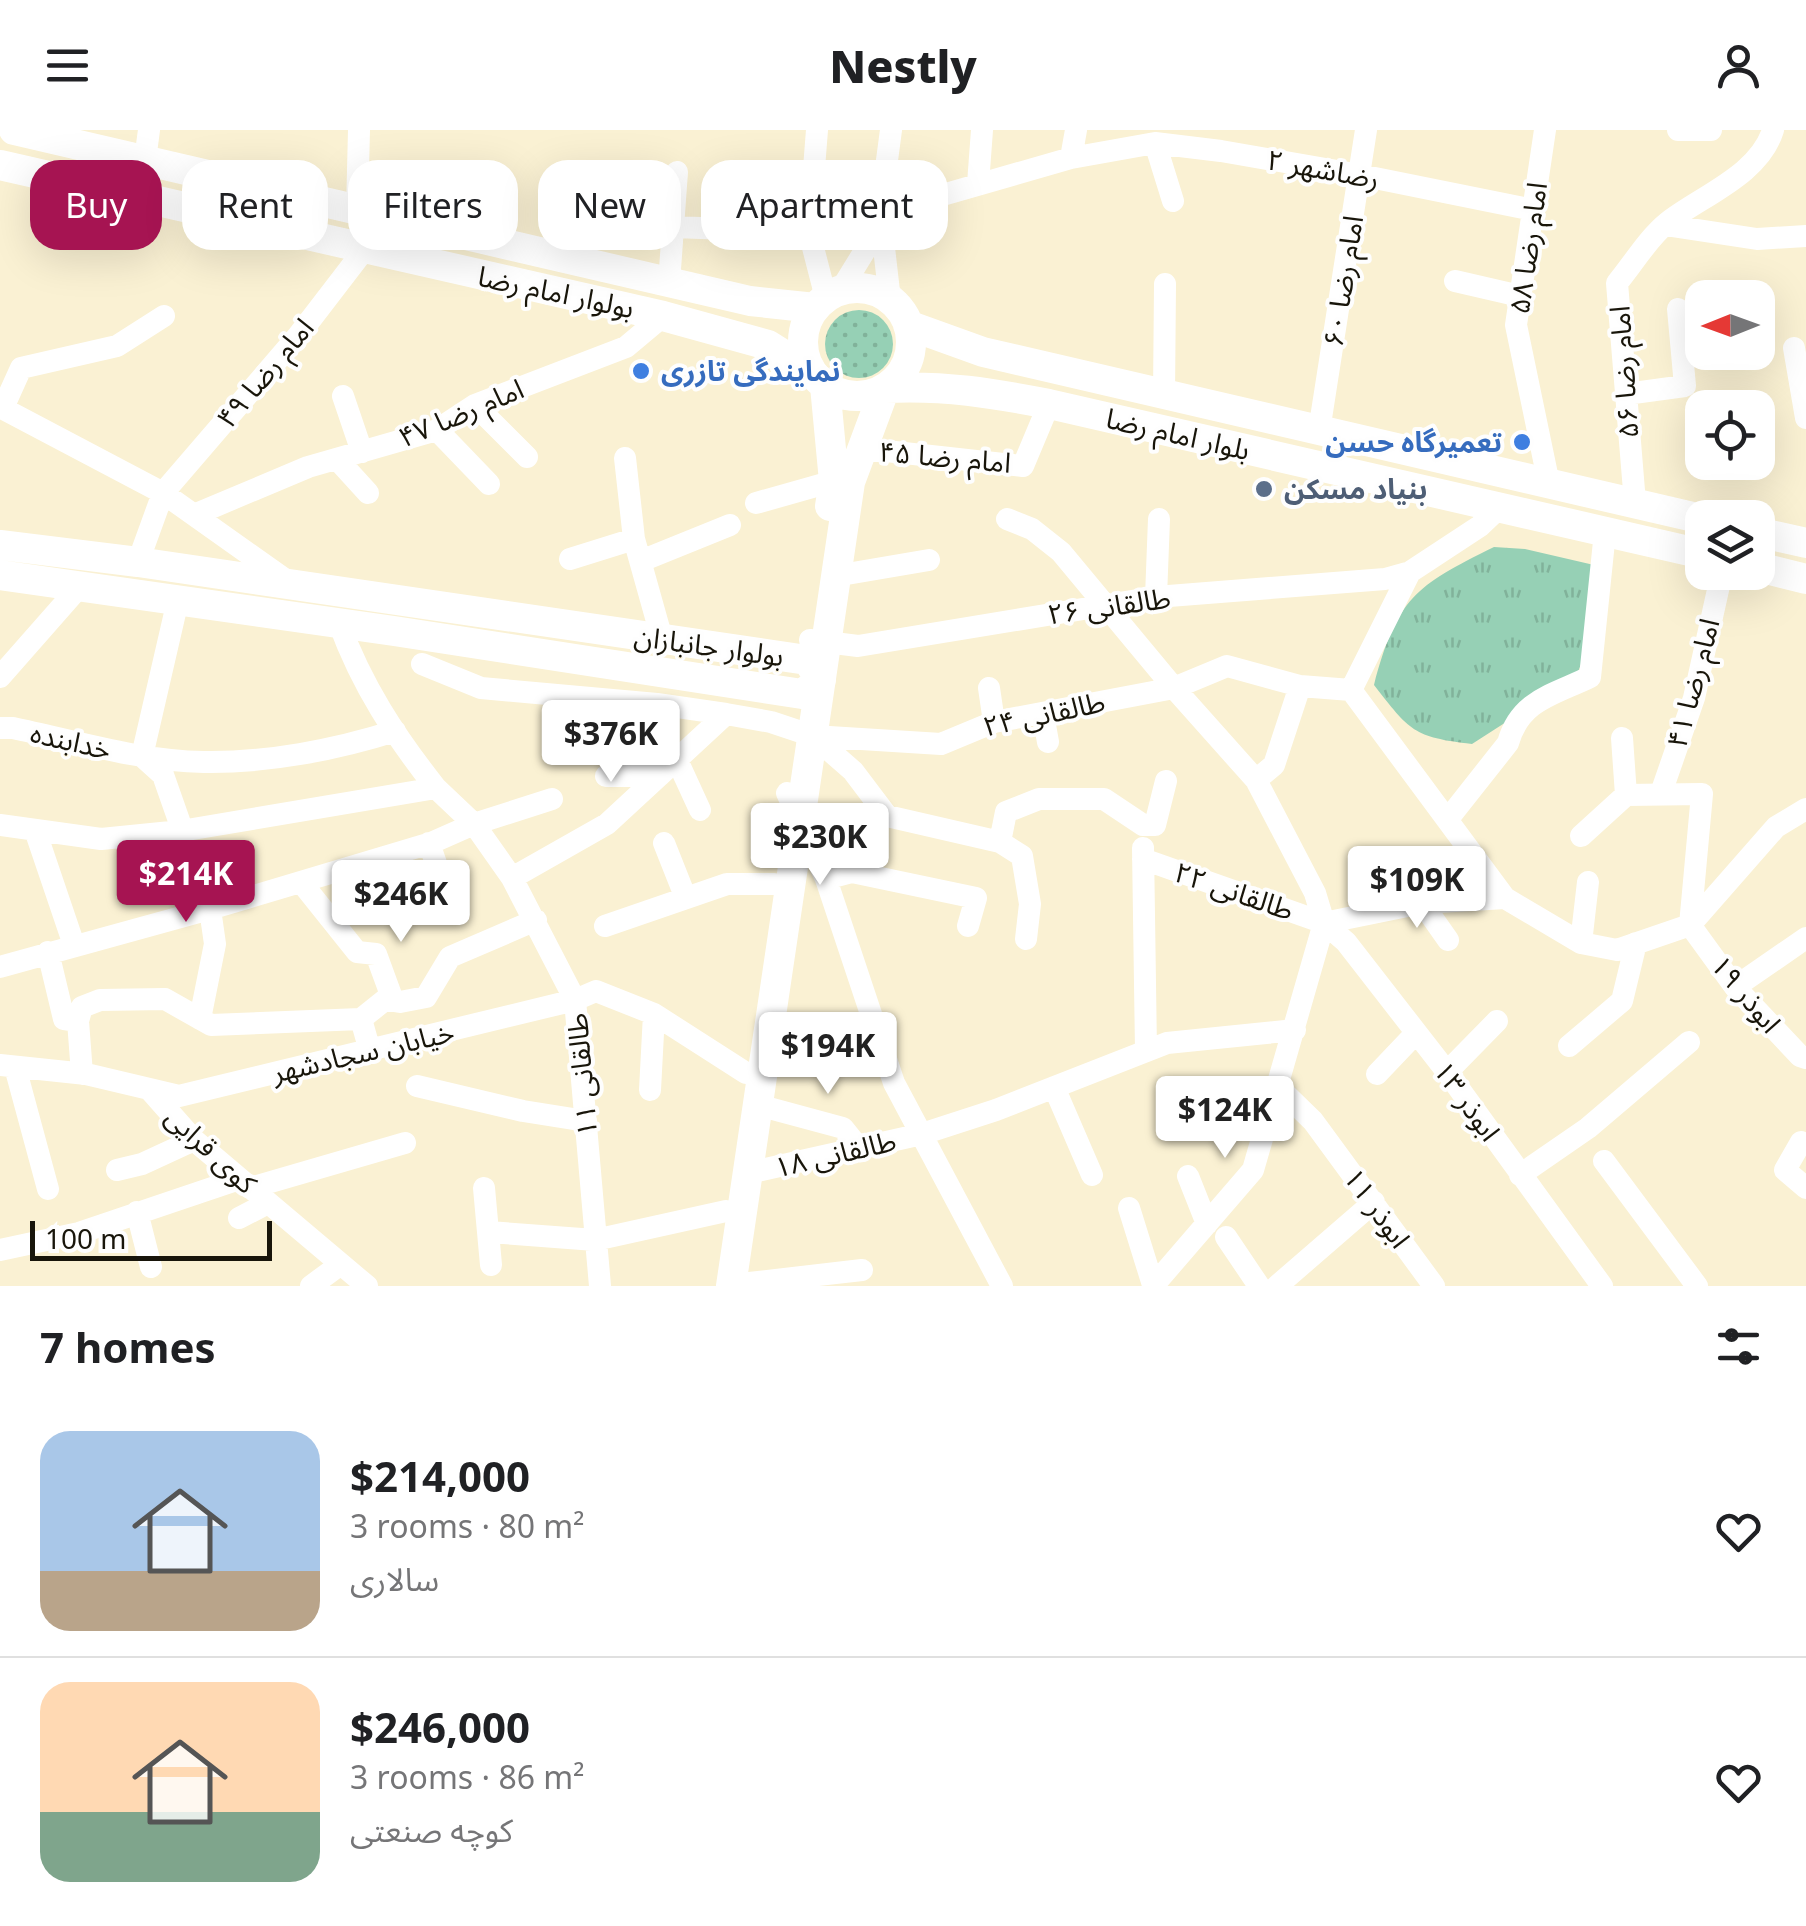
<!DOCTYPE html>
<meta charset="utf-8">
<style>
:root{--surface:#fff;--page:#f2f2f2;--text:#202124;--muted:#757577;--line:#e0e0e0;--accent:#a61452}
body{margin:0;font-family:"Noto Sans","Noto Sans Arabic",sans-serif;background:var(--page);color:var(--text);height:100vh;display:flex;flex-direction:column;font-size:38px;white-space:nowrap}
*{box-sizing:border-box;margin:0}
p{font-size:32px;color:var(--muted)}
.icon{flex:none;width:55px;height:55px;fill:none;stroke:currentColor;stroke-width:2;stroke-linecap:round;stroke-linejoin:round}
.map{position:relative;height:1156px;overflow:hidden}
.panel{display:flex;flex-direction:column;background:var(--surface);flex:1}
.panel>*{flex:none}
.hud{position:absolute;left:30px;top:30px;width:1000px;height:90px;display:flex;gap:20px}
.needle{width:65px;rotate:269deg}
.tools{position:absolute;left:1685px;top:150px;display:grid;gap:20px}
.tools a{display:grid;place-items:center;width:90px;height:90px;border-radius:20px;background:var(--surface);box-shadow:0 10px 40px #0002;font-size:50px}
.scale{position:absolute;left:30px;bottom:25px;width:242px;box-sizing:border-box;padding-left:10px;border:5px solid #18150a;border-top:0;font-size:28px;line-height:35px;white-space:nowrap;color:#18150a;-webkit-text-stroke:8px #fefefe;paint-order:stroke}
.price{position:absolute;translate:-50% -85px;padding:0 22px;border-radius:10px;background:#fff;color:#222;font-size:32px;line-height:65px;filter:drop-shadow(0 2px 5px #0008)}
.price::after{content:'';position:absolute;left:50%;top:60px;width:30px;height:22px;margin-left:-15px;background:inherit;clip-path:polygon(0 0,100% 0,50% 100%)}
.price.current{background:var(--accent);color:#fff}
ul{padding:0;list-style:none}
li{display:flex;align-items:center;gap:30px;height:250px;padding:0 40px}
li+li{border-top:2px solid var(--line)}
li span{display:grid;place-items:center;flex:none;width:280px;height:200px;border-radius:30px;color:#555}
li>.icon{margin-inline-start:auto}
span .icon{width:120px;height:120px;fill:#fffc;stroke-width:1}
li b{font-size:42px}
h2{display:flex;justify-content:space-between;align-items:center;height:120px;padding:0 40px;font-size:42px}
.chip{padding:0 35px;border-radius:30px;background:var(--surface);box-shadow:0 10px 40px #0002;font-size:35px;line-height:90px}
.chip.current{background:var(--accent);color:#fff}
header{display:flex;justify-content:space-between;align-items:center;height:130px;padding:0 40px;background:var(--surface);font-size:45px;font-weight:800}
.map>svg:first-child{display:block}
</style>
<header><svg class="icon" aria-label="menu" viewBox="0 0 24 24"><path d="M4 6h16M4 12h16M4 18h16"/></svg>Nestly<svg class="icon" aria-label="person" viewBox="0 0 24 24"><circle cx="12" cy="8" r="4"/><path d="M4 21q1-7 8-7t8 7"/></svg></header>
<div class="map">
<svg width="1806" height="1156" viewBox="0 0 1806 1156">
<defs>
<pattern id="grass-dots" width="8" height="8" patternUnits="userSpaceOnUse" patternTransform="scale(2.5)"><rect width="8" height="8" fill="#96d0b5"/><path d="M2 2h.1M6 6h.1" fill="none" stroke="#81b29a" stroke-width="1.8" stroke-linecap="round"/></pattern>
<pattern id="park-tufts" width="24" height="20" patternUnits="userSpaceOnUse" patternTransform="scale(2.5)"><rect width="24" height="20" fill="#96d0b5"/><path d="M3 7l-1-3M5 7V3M7 7l1-3M15 17l-1-3M17 17v-4M19 17l1-3" fill="none" stroke="#81b29a"/></pattern>
</defs>
<rect width="100%" height="100%" fill="#faf1d3"/>
<!-- grass -->
<path fill="url(#grass-dots)" d="M825 214a34 34 0 1 1 68 0a34 34 0 1 1-68 0Z"/>
<!-- park -->
<path fill="url(#park-tufts)" d="M1494 417 1525 419 1594 435 1589 514 1576 547 1472 614C1413 607 1410 601 1374 555 1397 468 1415 456 1494 417Z"/>
<g fill="none" stroke-linecap="round" stroke-linejoin="round">
<!-- minor -->
<path stroke="#fff" stroke-width="22" d="M817 0 809 102 826 168
M1545 0 1516 195 1549 354
M1678 0H1711
M1155 13 1173 71
M1071 28 1076 0
M145 30 149 0
M978 54 982 0
M357 81 359 0
M1665 95 1757 109 1806 106
M673 97 809 102
M1455 151 1520 166
M669 153 677 42
M840 161 864 122 880 83 891 0
M890 170 880 83 1071 28 1155 13 1221 21 1360 45 1533 80
M1794 218 1806 288
M1626 264 1685 256 1678 179
M1164 265 1165 154
M343 266 362 322
M475 275 527 327
M0 277 163 363 290 453
M3 278 21 238 117 216 164 186
M437 300 489 354
M1319 301 1366 0
M861 321H886L1023 336 1049 274
M625 328 634 409 662 509
M337 329 368 363
M756 373 834 351
M1635 373 1617 153C1633 134 1648 108 1668 92 1703 65 1759 45 1773 0
M194 385 308 337 437 300 475 275 626 217 663 186
M1007 389 1032 399 1061 422 1174 558 1256 650 1315 763 1324 793 1253 1040 1153 1156
M570 429 634 409
M641 431 730 395
M138 432 163 363 298 206 364 120
M835 446 929 430
M1156 467 1159 389
M178 470 142 626 163 645 210 779 215 814 200 889
M339 493C362 556 395 606 436 658
M810 510 858 516 1156 467 1385 449 1410 442
M422 534 481 558 657 574 726 584 771 592 813 606 941 614 994 592 1174 558 1227 536 1300 556 1351 560
M0 547 80 456
M989 558 994 592
M1351 560 1505 768 1581 813 1617 820 1690 795 1776 697 1806 679
M1351 560 1410 442 1480 396 1500 377
M1043 584 1048 612
M0 598H13C75 611 139 631 204 632 266 633 335 620 395 601
M813 606 853 641 887 686 1000 712 1006 682 1039 669H1104L1143 695
M1622 608 1626 665
M677 630 700 680
M606 646 660 645
M1256 650 1274 635 1300 556
M787 663 826 749 894 953 1002 1156
M1661 663 1694 568 1722 442
M1448 689 1508 613C1520 570 1553 565 1590 547L1605 402
M0 695 101 709 181 701 436 658 474 694 512 748 575 870 600 1156
M1143 695H1155L1166 651
M35 700 74 815
M1581 706 1626 665 1702 664 1690 795
M1000 712 1022 726 1030 774 1026 809
M429 713 442 751
M664 713 685 766
M1143 718 1146 921
M1143 729 1324 793 1346 812 1447 942 1602 1156
M512 748 607 694 726 584
M826 749 852 742 976 768 968 796
M301 752 357 822 376 824 391 865 361 889
M1422 773 1448 810
M1324 793 1422 773 1505 768
M1690 795 1735 857 1800 926 1806 928
M605 796 727 754H774
M1581 813 1588 752
M48 822 64 889 78 891 82 944
M0 837 210 779 431 713 474 694 552 669
M1735 857 1806 808
M388 870 400 872 426 867 450 827 536 790
M78 891 82 877 100 870 165 869 211 895 361 889 370 921
M1569 916 1622 871 1636 813
M0 935 86 944 179 966 575 870 596 861 654 884 746 943
M15 937 48 1059
M1447 942 1497 891
M1377 944 1416 903
M417 956 523 981 586 991
M1054 957 1092 1045
M1278 957 1313 991 1434 1156
M149 959 194 1010 367 1156
M650 960 654 884
M758 975 843 998 859 1018
M1801 1012 1785 1040 1806 1058
M1604 1031 1697 1156
M117 1040 142 1034 194 1010
M748 1043 922 1004 996 980 1167 913 1295 900
M1520 1045 1588 998 1689 912
M1188 1046 1207 1094
M250 1058 405 1013
M484 1058 491 1135
M1129 1078 1153 1155
M137 1082 151 1137
M239 1088 268 1073
M489 1102 595 1110 726 1081
M1226 1107 1259 1156
M0 1120 79 1103 239 1049
M731 1155 862 1140
M311 1156 341 1134
M1277 1156 1374 1072"/>
<!-- major -->
<path stroke="#fff" stroke-width="30" d="M14 0 750 171 815 178
M0 35 663 186 768 215 811 242
M803 212a54 54 0 1 1 108 0a54 54 0 1 1-108 0Z
M908 195 983 222 1702 389
M825 256 834 351 830 376
M1758 402 1806 413
M0 415 138 432 807 530 821 550 802 564 394 501 0 445
M1758 437 1806 449
M731 1156 850 352 885 258C944 255 992 263 1049 274L1702 424"/>
</g>
<!-- markers -->
<g fill="#3f7fe0" stroke="#fefefe" stroke-width="4">
<circle cx="641" cy="241" r="10"/>
<circle cx="1522" cy="312" r="10"/>
</g>
<circle fill="#5c6f8a" stroke="#fefefe" stroke-width="4" cx="1264" cy="359" r="10"/>
<g text-anchor="middle" stroke-width="8" stroke-linejoin="round" paint-order="stroke">
<!-- street labels -->
<g font-size="28" fill="#18150a" stroke="#fefefe">
<text transform="translate(1323 39) rotate(10)" y="10">رضاشهر ۲</text>
<text transform="translate(1528 118) rotate(-82)" y="10">امام رضا ۵۸</text>
<text transform="translate(1343 151) rotate(-81)" y="10">امام رضا ۶۰</text>
<text transform="translate(556 162) rotate(12)" y="10">بولوار امام رضا</text>
<text transform="translate(1624 242) rotate(-94)" y="10">امام رضا ۵۶</text>
<text transform="translate(265 243) rotate(-50)" y="10">امام رضا ۴۹</text>
<text transform="translate(461 283) rotate(-23)" y="10">امام رضا ۴۷</text>
<text transform="translate(1178 304) rotate(13)" y="10">بلوار امام رضا</text>
<text transform="translate(945 327) rotate(5)" y="10">امام رضا ۴۵</text>
<text transform="translate(1109 476) rotate(-8)" y="10">طالقانی ۲۶</text>
<text transform="translate(709 516) rotate(8)" y="10">بولوار جانبازان</text>
<text transform="translate(1693 553) rotate(-75)" y="10">امام رضا ۴۱</text>
<text transform="translate(1044 584) rotate(-12)" y="10">طالقانی ۲۴</text>
<text transform="translate(71 611) rotate(13)" y="10">خدابنده</text>
<text transform="translate(1234 761) rotate(19)" y="10">طالقانی ۲۲</text>
<text transform="translate(1746 864) rotate(50)" y="10">ابوذر ۱۹</text>
<text transform="translate(363 922) rotate(-13)" y="10">خیابان سجادشهر</text>
<text transform="translate(582 945) rotate(-95)" y="10">طالقانی ۱۱</text>
<text transform="translate(1467 971) rotate(54)" y="10">ابوذر ۱۳</text>
<text transform="translate(211 1020) rotate(43)" y="10">کوی قرایی</text>
<text transform="translate(835 1024) rotate(-13)" y="10">طالقانی ۱۸</text>
<text transform="translate(1377 1078) rotate(54)" y="10">ابوذر ۱۱</text>
</g>
<!-- shop labels -->
<g font-size="28" font-weight="bold" fill="#366cbe" stroke="#fefefe" text-anchor="start">
<text x="661" y="251">نمایندگی تازری</text>
<text x="1502" y="322" text-anchor="end">تعمیرگاه حسن</text>
</g>
<!-- service labels -->
<g font-size="28" font-weight="bold" fill="#4e5e75" stroke="#fefefe" text-anchor="start">
<text x="1284" y="369">بنیاد مسکن</text>
</g>
</g>
</svg>
<div class="tools">
<a><svg class="needle" viewBox="-14 -14 28 28"><path d="M0-13l5 13h-10z" fill="#e53935"/><path d="M0 13l5-13h-10z" fill="#757577"/></svg></a>
<a><svg class="icon" aria-label="locate" viewBox="0 0 24 24"><circle cx="12" cy="12" r="6"/><path d="M12 2v4M12 18v4M2 12h4M18 12h4"/></svg></a>
<a><svg class="icon" aria-label="layers" viewBox="0 0 24 24"><path d="M12 4l9 5-9 5-9-5zM3 14l9 5 9-5"/></svg></a>
</div>
<div class="scale">100 m</div>
<b class="price" style="left:611px;top:655px">$376K</b>
<b class="price" style="left:820px;top:758px">$230K</b>
<b class="price current" style="left:186px;top:795px">$214K</b>
<b class="price" style="left:1417px;top:801px">$109K</b>
<b class="price" style="left:401px;top:815px">$246K</b>
<b class="price" style="left:828px;top:967px">$194K</b>
<b class="price" style="left:1225px;top:1031px">$124K</b>
<div class="hud">
<a class="chip current">Buy</a>
<a class="chip">Rent</a>
<a class="chip">Filters</a>
<a class="chip">New</a>
<a class="chip">Apartment</a>
</div>
</div>
<section class="panel">
<h2>7 homes<svg class="icon" aria-label="filters" viewBox="0 0 24 24"><path d="M4 7h16M4 17h16"/><circle cx="9" cy="7" r="2"/><circle cx="15" cy="17" r="2"/></svg></h2>
<ul>
<li><span style="background:linear-gradient(#a9c7e8 70%,#b9a48a 0)"><svg class="icon" aria-label="home" viewBox="0 0 24 24"><path d="M3 11l9-7 9 7M6 9v11h12V9"/></svg></span><div><b>$214,000</b><p>3 rooms · 80 m²</p><p>سالاری</p></div><svg class="icon" aria-label="heart" viewBox="0 0 24 24"><path d="M12 20l-8-8c-3-5 5-10 8-4 3-6 11-1 8 4z"/></svg></li>
<li><span style="background:linear-gradient(#ffd9b3 65%,#7fa58c 0)"><svg class="icon" aria-label="home" viewBox="0 0 24 24"><path d="M3 11l9-7 9 7M6 9v11h12V9"/></svg></span><div><b>$246,000</b><p>3 rooms · 86 m²</p><p>کوچه صنعتی</p></div><svg class="icon" aria-label="heart" viewBox="0 0 24 24"><path d="M12 20l-8-8c-3-5 5-10 8-4 3-6 11-1 8 4z"/></svg></li>
</ul>
</section>
